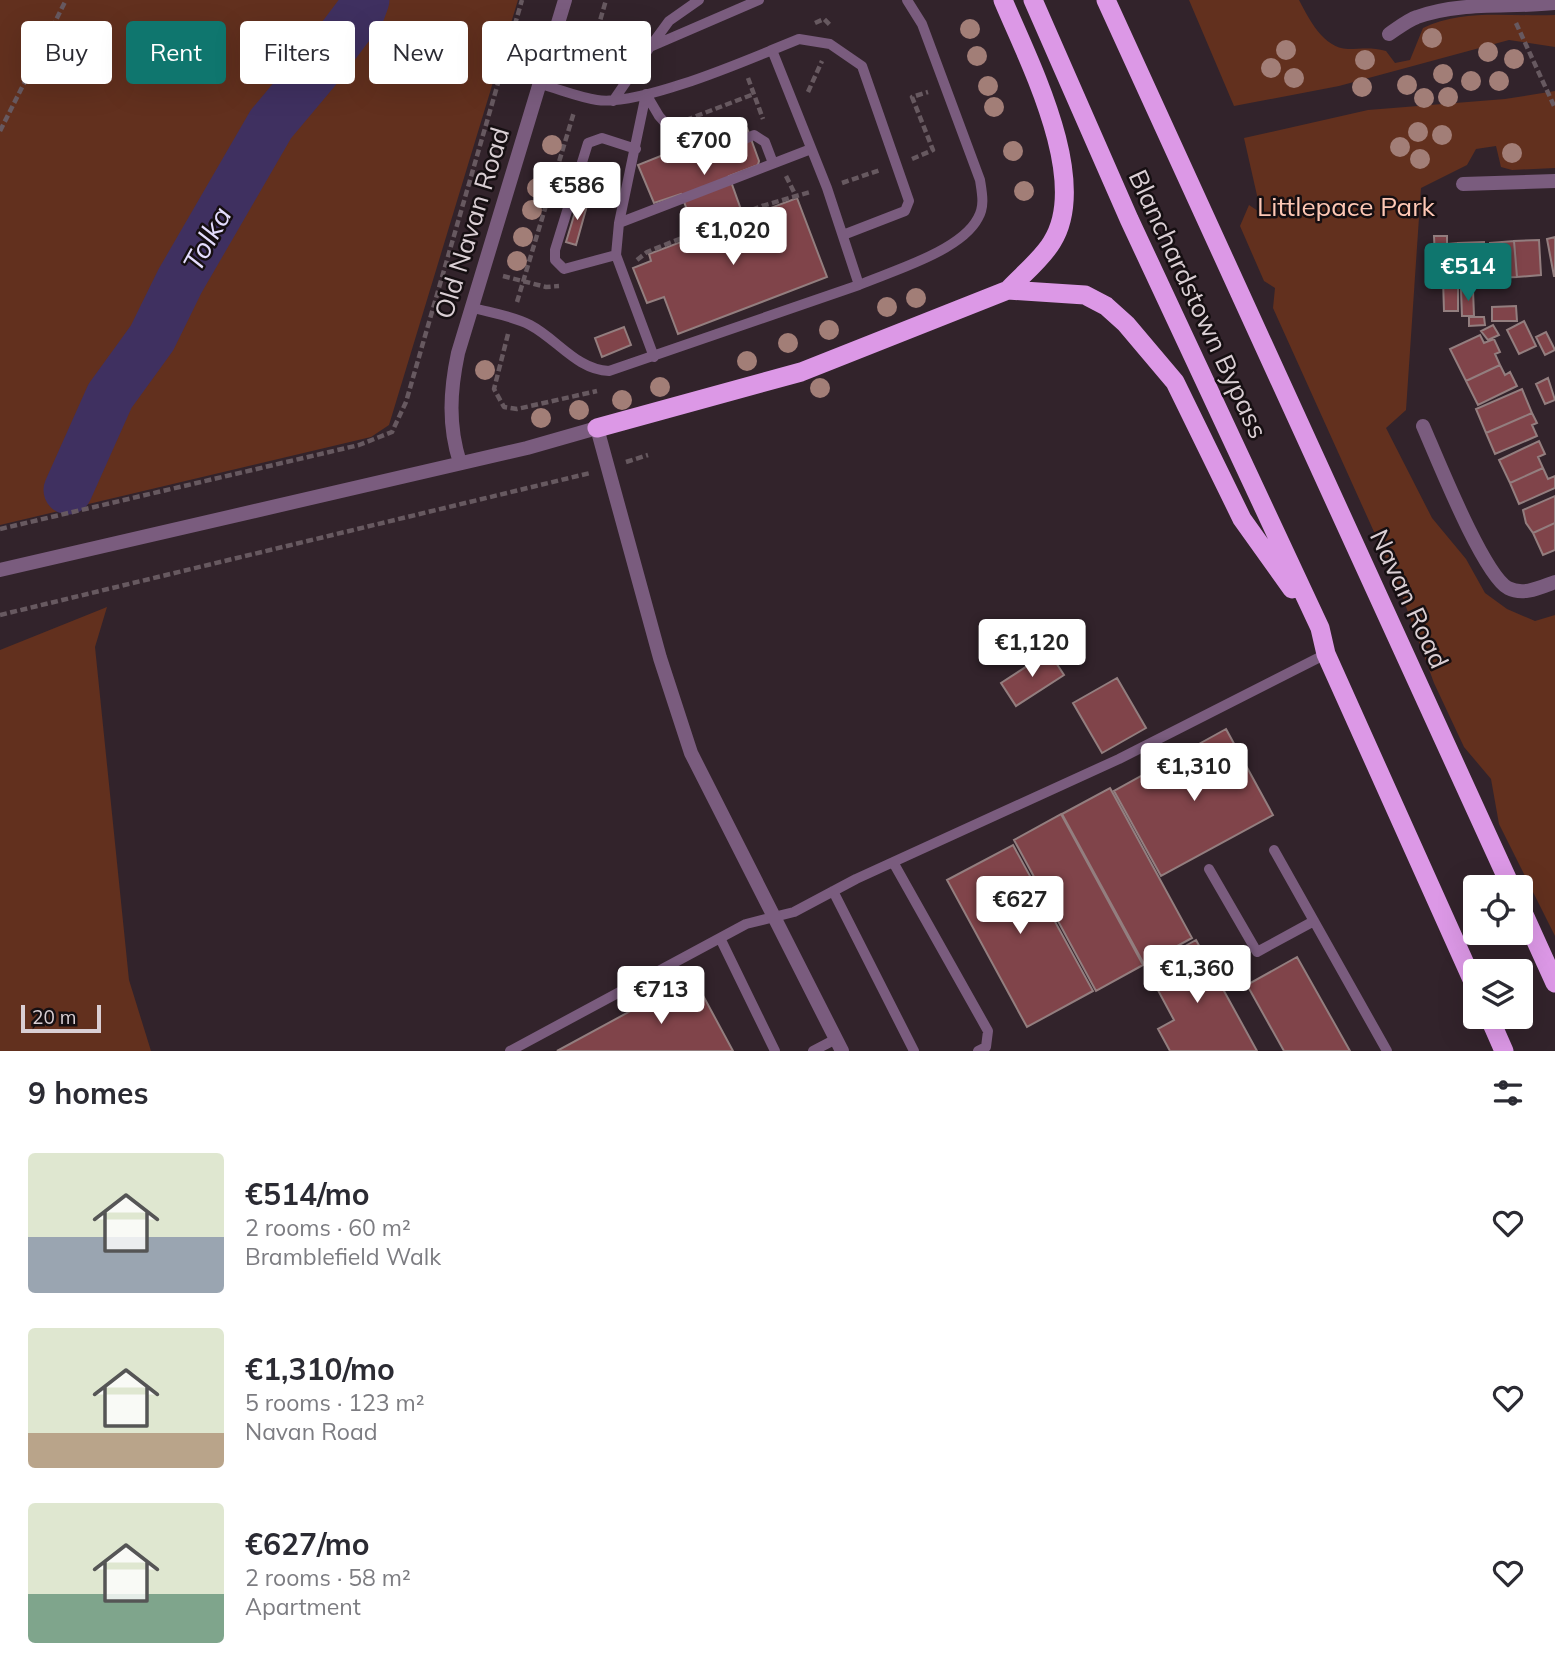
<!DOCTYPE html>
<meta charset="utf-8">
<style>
:root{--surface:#fff;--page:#f7f7f7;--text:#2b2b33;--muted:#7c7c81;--accent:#0f766e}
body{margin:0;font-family:Mulish,sans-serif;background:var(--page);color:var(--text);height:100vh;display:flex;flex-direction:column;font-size:26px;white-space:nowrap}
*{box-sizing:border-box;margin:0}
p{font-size:23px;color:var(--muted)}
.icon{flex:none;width:38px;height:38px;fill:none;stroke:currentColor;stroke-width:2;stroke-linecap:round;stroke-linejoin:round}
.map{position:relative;height:1051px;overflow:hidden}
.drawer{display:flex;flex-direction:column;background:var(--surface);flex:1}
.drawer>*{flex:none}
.banner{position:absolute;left:21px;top:21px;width:700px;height:63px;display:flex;gap:14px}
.controls{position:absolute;left:1463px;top:875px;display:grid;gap:14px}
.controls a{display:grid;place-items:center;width:70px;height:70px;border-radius:7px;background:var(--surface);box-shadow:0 7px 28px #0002;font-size:35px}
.scale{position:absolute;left:21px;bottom:18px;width:80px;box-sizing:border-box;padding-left:7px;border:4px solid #dacfd4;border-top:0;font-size:19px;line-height:24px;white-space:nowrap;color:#dacfd4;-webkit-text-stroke:5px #160f12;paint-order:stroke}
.price{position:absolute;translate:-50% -60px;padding:0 16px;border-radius:7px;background:#fff;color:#222;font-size:23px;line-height:46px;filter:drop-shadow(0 2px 4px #0008)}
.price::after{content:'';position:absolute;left:50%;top:42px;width:21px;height:16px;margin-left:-10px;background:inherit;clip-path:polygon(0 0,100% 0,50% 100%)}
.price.active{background:var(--accent);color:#fff}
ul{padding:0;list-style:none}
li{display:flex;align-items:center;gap:21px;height:175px;padding:0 28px}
li span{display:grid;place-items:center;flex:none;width:196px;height:140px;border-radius:7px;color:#555}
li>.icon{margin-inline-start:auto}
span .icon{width:84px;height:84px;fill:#fffc;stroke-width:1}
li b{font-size:30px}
h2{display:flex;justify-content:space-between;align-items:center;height:84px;padding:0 28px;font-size:30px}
.pill{padding:0 24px;border-radius:7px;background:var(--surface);box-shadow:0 7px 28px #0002;font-size:24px;line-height:63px}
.pill.active{background:var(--accent);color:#fff}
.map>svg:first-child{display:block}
</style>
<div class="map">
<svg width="1555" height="1051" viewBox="0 0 1555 1051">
<rect width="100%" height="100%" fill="#32232b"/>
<!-- green -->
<path fill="#62301e" d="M0 0H518L389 425 371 437 0 525Z
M1189 0H1299C1309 19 1323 48 1348 49 1362 49 1371 47 1386 51L1395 63 1410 60 1423 28C1463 8 1511 17 1555 15V47L1509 40 1339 86 1234 106Z
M1555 91V168L1512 170 1501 167 1496 146 1476 149 1467 165 1421 188 1406 410 1386 428 1432 518 1466 559 1485 593 1507 609 1535 621 1555 615V936L1499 824 1491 779 1464 747 1434 683 1398 585 1273 308 1275 288 1264 281 1240 226 1249 205 1261 213 1244 138 1368 110 1505 99Z
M107 607 95 647 129 980 151 1051H0V650Z"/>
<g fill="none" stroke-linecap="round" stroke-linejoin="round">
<!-- river -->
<path stroke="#3f3060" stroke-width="49" d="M68 490 110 396 152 338 180 281 271 124 318 68 361 11 365 0"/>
</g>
<!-- building -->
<path fill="#80444a" stroke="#937e7f" stroke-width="2" d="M738 125 747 128 759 161 758 165 729 176 744 218 697 236 681 194 654 203 638 165Z
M797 198 827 277 678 334 664 297 647 303 633 268 651 261 649 254Z
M579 199 588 202 576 245 566 242Z
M1434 236H1447V244L1458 243V311H1444L1443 279H1436Z
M1555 237V276H1554L1547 239Z
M1539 240 1541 275 1517 277 1514 241Z
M1514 241 1517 277 1493 278 1490 243Z
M1484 242 1485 278 1460 279 1458 243Z
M1461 290H1473L1474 316H1462Z
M1516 306 1517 321H1492V307Z
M1469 317H1484L1485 325 1469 326Z
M1524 321 1536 346 1519 354 1507 330Z
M1493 325 1499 335 1488 340 1481 331Z
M624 327 631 345 602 357 595 338Z
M1546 332 1555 350 1545 355 1536 337Z
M1480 335 1484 343 1494 339 1500 352 1495 354 1500 365 1466 381 1450 349Z
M1500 365 1505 375 1510 372 1517 386 1478 405 1466 381Z
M1548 378 1555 400 1545 404 1536 384Z
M1522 389 1532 413 1486 433 1476 409Z
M1532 413 1537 423 1532 425 1537 436 1495 454 1486 433Z
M1539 441 1545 454 1538 457 1543 468 1510 483 1499 460Z
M1543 468 1548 479 1555 476V488L1519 504 1510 483Z
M1555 496V523L1533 533 1526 523 1523 510Z
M1555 523V550L1543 555 1533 533Z
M1049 652 1064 675 1016 706 1001 683Z
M1117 678 1146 728 1102 753 1073 703Z
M1226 729 1273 815 1161 876 1114 791Z
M1110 788 1192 938 1144 964 1062 814Z
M1061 814 1143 965 1096 991 1014 840Z
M1013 845 1093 991 1027 1027 947 880Z
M1196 940 1257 1051H1170L1158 1029 1174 1020 1146 968Z
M1297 957 1350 1051H1284L1247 985Z
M693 977 733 1051H557Z"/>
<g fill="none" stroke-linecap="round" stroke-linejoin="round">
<!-- path -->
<path stroke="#675960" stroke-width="4.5" stroke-dasharray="7 3.5" stroke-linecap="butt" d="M815 23 824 19 831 26
M1516 23 1555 108
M748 78 763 119
M583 80 606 0
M808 92 822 61
M686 120 754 94
M0 131 66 0
M912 159 933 150 912 97 928 92
M786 176 796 196
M842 183 880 170
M637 260 647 252 762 206 810 192
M503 276 546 287 559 286
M517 302 574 112
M508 334 494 389 504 407 517 409 597 391
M626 462 648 455
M0 529 359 445 392 432 406 402 522 0
M0 615 590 473"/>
<!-- service -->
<path stroke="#7a5c7e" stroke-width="10" d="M650 47 669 21 699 0
M540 84C559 89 578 97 597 100 637 106 733 66 772 50
M646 94 619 223 616 255 654 357
M646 94 659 116 690 151 711 154 754 135 765 142 773 163
M613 101 650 47 759 0
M619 223 811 149
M616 255 564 269 555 260V250L588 143 602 138 636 149
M859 285C892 271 961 251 978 218 985 206 982 193 980 180L922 24 907 0
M473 308C492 313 513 316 530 325 557 339 577 370 609 371L859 285 827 188 772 50 799 39 830 44 862 66 909 201 905 211 843 235
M1274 850 1387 1051
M893 862 988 1031 986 1047 978 1051
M1209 869 1257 952 1314 921
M833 891 914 1051
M720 938 775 1051
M510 1051 746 924 794 912 856 879 1119 759 1326 654
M813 1051 836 1039"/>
<!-- minor -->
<path stroke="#7a5c7e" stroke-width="14" d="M1389 34C1398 28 1408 20 1417 17 1461 1 1510 8 1555 3
M1463 184 1555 181
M1423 426C1437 458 1483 574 1508 588 1524 596 1541 587 1555 582
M597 428 660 658 691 753 842 1051"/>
<!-- tertiary -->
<path stroke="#7a5c7e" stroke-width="14" d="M460 463C448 425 450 391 458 353L565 0
M0 570 527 448 597 428"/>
<!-- trunk -->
<path stroke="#dc98e6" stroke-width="19" d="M1003 0C1028 60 1091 180 1052 242 1042 259 1022 275 1008 290
M1033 0 1129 219 1320 628 1326 654 1475 986
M1106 0 1511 887
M597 428 801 372 1008 290 1085 295 1106 306 1126 324 1175 382 1242 519 1292 589
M1521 908 1555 983
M1489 1017 1504 1051"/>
</g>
<!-- trees -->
<g fill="#a27e77">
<circle cx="970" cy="29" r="10"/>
<circle cx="1432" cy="38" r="10"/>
<circle cx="1286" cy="50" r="10"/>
<circle cx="1488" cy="52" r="10"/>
<circle cx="977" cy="56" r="10"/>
<circle cx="1514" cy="59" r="10"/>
<circle cx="1365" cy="60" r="10"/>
<circle cx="1271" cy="68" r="10"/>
<circle cx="1443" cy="74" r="10"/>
<circle cx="1294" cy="78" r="10"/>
<circle cx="1471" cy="81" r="10"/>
<circle cx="1499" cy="81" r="10"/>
<circle cx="1407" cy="85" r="10"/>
<circle cx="988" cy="86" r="10"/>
<circle cx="1362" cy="87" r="10"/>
<circle cx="1448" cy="97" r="10"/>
<circle cx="1424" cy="98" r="10"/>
<circle cx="994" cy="107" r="10"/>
<circle cx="1418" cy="132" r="10"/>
<circle cx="1442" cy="135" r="10"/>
<circle cx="552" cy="145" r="10"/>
<circle cx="1400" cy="147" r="10"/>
<circle cx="1013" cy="151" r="10"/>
<circle cx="1512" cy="153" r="10"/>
<circle cx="1420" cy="159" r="10"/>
<circle cx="537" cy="188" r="10"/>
<circle cx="1024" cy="191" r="10"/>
<circle cx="532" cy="210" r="10"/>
<circle cx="523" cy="237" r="10"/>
<circle cx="517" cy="261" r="10"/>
<circle cx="916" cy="298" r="10"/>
<circle cx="887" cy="307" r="10"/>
<circle cx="829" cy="330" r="10"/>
<circle cx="788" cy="343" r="10"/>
<circle cx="747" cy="361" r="10"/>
<circle cx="485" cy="370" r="10"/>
<circle cx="660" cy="387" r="10"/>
<circle cx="820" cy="388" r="10"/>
<circle cx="622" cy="400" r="10"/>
<circle cx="579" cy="410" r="10"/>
<circle cx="541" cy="418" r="10"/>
</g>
<g text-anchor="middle" stroke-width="5" stroke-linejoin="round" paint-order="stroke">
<!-- park labels -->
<g font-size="26" fill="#fec8b5" stroke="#160f12">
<text x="1346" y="216">Littlepace Park</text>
</g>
<!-- street labels -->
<g font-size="26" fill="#dacfd4" stroke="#160f12">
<text transform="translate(472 223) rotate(-73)" y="9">Old Navan Road</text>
<text transform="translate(1198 304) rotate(65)" y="9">Blanchardstown Bypass</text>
<text transform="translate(1409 599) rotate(65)" y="9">Navan Road</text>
</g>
<!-- water labels -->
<g font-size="28" font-style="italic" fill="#e4ddfe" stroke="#160f12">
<text transform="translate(207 239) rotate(-61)" y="10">Tolka</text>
</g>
</g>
</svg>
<div class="controls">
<a><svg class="icon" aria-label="locate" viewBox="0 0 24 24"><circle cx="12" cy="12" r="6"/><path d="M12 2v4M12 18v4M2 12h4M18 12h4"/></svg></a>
<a><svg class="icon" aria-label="layers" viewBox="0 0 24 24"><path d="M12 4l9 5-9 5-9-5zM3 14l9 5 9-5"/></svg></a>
</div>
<div class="scale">20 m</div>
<b class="price" style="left:704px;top:177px">€700</b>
<b class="price" style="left:577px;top:222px">€586</b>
<b class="price" style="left:733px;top:267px">€1,020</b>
<b class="price active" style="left:1468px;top:303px">€514</b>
<b class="price" style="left:1032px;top:679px">€1,120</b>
<b class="price" style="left:1194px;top:803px">€1,310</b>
<b class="price" style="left:1020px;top:936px">€627</b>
<b class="price" style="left:1197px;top:1005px">€1,360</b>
<b class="price" style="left:661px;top:1026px">€713</b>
<div class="banner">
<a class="pill">Buy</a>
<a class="pill active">Rent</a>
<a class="pill">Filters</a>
<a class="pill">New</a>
<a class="pill">Apartment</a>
</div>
</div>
<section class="drawer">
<h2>9 homes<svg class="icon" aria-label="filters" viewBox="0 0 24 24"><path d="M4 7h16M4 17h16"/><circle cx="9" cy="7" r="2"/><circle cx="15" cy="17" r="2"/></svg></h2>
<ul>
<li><span style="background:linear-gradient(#dfe7d0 60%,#9aa5b1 0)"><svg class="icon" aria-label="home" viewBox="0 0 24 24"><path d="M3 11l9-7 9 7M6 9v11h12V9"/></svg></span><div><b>€514/mo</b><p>2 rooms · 60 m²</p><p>Bramblefield Walk</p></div><svg class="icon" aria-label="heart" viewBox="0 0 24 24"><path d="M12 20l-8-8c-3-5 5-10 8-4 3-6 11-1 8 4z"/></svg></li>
<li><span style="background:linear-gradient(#dfe7d0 75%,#b9a48a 0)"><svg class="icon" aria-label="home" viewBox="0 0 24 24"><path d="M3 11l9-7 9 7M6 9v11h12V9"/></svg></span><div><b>€1,310/mo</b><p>5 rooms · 123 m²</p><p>Navan Road</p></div><svg class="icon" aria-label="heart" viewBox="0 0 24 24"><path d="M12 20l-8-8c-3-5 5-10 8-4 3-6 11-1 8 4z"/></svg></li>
<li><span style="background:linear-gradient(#dfe7d0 65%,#7fa58c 0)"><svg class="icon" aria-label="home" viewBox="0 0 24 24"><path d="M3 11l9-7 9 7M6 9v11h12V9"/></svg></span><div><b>€627/mo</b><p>2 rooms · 58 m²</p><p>Apartment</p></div><svg class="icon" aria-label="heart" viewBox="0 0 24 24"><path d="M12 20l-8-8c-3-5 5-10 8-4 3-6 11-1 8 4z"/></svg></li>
</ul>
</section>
